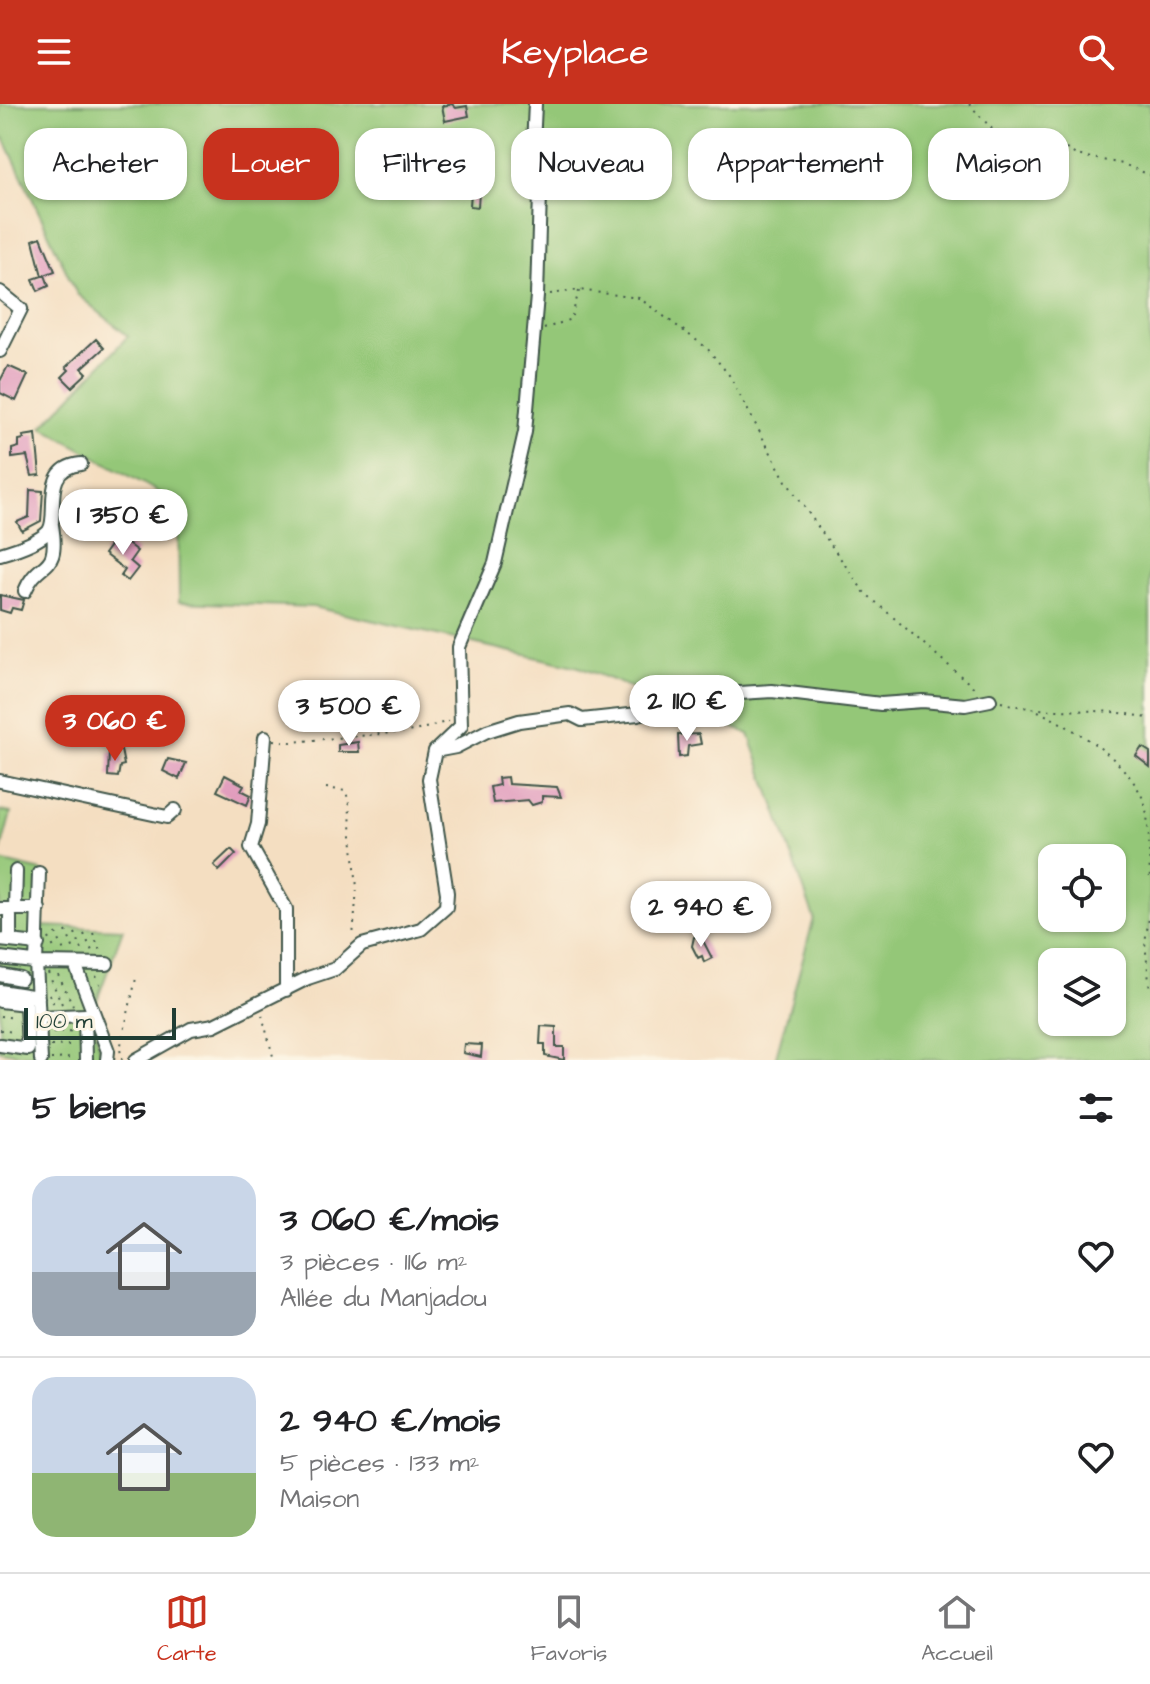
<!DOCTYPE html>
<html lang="fr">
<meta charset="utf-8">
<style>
:root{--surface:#fff;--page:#f2f2f2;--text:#202124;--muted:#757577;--line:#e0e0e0;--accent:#c8321e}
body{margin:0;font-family:"Architects Daughter",sans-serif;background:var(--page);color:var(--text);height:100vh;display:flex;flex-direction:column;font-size:30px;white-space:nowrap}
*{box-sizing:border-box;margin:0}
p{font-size:26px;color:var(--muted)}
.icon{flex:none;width:44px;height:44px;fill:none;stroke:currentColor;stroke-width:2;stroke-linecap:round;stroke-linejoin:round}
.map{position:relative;height:956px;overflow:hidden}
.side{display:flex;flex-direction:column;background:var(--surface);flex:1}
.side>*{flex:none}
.hud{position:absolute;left:24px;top:24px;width:1102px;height:72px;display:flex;gap:16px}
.fabs{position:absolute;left:1038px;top:740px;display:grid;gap:16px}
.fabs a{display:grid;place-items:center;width:88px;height:88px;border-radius:16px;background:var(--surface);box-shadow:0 2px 6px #0004;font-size:40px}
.scale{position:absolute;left:24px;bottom:20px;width:152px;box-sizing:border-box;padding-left:8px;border:4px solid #1f3d34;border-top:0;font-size:22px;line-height:28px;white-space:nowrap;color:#1f3d34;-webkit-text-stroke:6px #fcf5e5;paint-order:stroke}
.price{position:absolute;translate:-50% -68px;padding:0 18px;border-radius:28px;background:#fff;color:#222;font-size:26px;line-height:52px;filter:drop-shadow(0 2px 4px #0008)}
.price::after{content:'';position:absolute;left:50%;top:48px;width:24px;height:18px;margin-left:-12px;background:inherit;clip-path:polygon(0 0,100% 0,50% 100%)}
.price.selected{background:var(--accent);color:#fff}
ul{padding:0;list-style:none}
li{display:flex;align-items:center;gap:24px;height:200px;padding:0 32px}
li+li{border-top:2px solid var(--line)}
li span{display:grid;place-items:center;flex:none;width:224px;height:160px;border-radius:24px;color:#555}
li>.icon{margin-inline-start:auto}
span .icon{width:96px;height:96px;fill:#fffc;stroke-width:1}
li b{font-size:34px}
h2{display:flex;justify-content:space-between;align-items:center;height:96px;padding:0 32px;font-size:34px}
.tag{padding:0 28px;border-radius:24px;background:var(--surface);box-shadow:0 2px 6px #0004;font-size:28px;line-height:72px}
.tag.selected{background:var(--accent);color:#fff}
header{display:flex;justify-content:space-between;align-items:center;height:104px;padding:0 32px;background:var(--accent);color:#fff;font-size:36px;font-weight:600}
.dock{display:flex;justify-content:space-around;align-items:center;height:112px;border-top:2px solid var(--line);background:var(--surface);font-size:22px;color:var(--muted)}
.dock a{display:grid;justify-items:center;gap:4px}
.dock .selected{color:var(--accent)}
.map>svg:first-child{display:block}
</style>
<header><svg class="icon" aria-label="menu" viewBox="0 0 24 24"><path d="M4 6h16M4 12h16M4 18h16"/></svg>Keyplace<svg class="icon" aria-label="search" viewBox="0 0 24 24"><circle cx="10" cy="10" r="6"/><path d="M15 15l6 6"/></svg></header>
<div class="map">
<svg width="1150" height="956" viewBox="0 0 1150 956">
<rect width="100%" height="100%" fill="#fcf5e5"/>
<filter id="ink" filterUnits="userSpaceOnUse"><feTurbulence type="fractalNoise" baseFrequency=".0125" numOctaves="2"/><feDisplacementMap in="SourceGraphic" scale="16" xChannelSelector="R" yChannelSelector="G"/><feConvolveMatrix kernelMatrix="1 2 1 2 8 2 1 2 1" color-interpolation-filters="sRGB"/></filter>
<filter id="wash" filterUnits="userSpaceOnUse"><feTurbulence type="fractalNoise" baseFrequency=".006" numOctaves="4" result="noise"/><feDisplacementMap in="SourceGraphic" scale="32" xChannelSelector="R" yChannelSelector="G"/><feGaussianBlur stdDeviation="1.8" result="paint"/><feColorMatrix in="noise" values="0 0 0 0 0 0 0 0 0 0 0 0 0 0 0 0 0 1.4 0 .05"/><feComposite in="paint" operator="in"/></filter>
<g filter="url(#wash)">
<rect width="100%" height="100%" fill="#f4dec1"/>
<!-- green -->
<path fill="#94c778" stroke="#5a8256" stroke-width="2" fill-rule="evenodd" d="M0 0H1150V956H775L814 814 749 630 579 563 313 503 179 498 178 399 42 323 128 232 77 190 4 34 0 35ZM1052 754H1112V814H1052ZM1052 858H1112V918H1052Z
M0 707 11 709 0 750Z
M0 757 42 767 39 822 123 825 92 910 102 956H34V952L0 947Z"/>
<g id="blocks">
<!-- building -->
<path fill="#e19cbd" d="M452 0 456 4 467 2 469 12 445 17 442 2Z
M471 88H479L478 103 470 102Z
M41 133 55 167 42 172 33 136Z
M45 171 49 182 38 187 33 175Z
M96 235 104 244 82 264 87 269 72 283 62 273 69 266 66 263Z
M8 262 28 271 16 297 0 289V277Z
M36 330 40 371 32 372 27 352 12 354V345L19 343V336L24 335 23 332Z
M30 386 43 387 41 417 22 427 17 418 29 413Z
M117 432 137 447 130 457 138 464 128 477 121 472 125 466 104 450Z
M0 491 24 496 21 506 12 504 10 509 0 506Z
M310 590 330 592 329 602H307L306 611 298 610 299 600Z
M699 630 701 640 688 642 687 652 679 653 678 631Z
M358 638 359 648H338V641Z
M1142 643 1150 648V663L1136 652Z
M121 646 124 661 120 662 118 673 108 672 109 648Z
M168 655 186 659 179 675 163 667Z
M225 671 244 681 241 686 251 691 247 701 217 687Z
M507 673 508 680 557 683 561 693 542 692V698L532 701 528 696 493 699 490 683 499 681 498 674Z
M231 745 236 750 219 767 214 761Z
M700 831 712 854 704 858 702 852 698 854 692 842 694 833Z
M541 922 556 923V943H564V956L545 952V940H540Z
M464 940 482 941 481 953 463 949Z"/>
</g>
</g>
<g filter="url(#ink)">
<use href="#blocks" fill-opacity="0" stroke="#3f5549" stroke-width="2"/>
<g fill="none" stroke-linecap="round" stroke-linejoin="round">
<!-- minor casing -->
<g stroke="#3f5549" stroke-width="16">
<path id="minor" d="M0 188 21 205 0 247
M0 450C14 446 37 439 48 428 61 414 38 364 81 360
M25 487C39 453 60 472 52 421
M265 633 258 720 251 743 286 805V886
M435 647 456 643 487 627 519 617 570 610 582 616 638 610 724 590 772 587 881 600 923 597 965 601 990 596
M0 677 167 713 175 706
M39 769 36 859 41 956
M0 805H39
M15 805 16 767
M0 836 38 840
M10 836V812
M0 854 41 859 107 860
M75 860 108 947 107 956
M0 871 21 875
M0 887 38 893
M0 897 26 900 28 945 0 941
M39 913 85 911 86 956
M136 956 191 925 214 921 308 874 335 865 362 841 421 825 446 803 447 789 429 675 435 647 461 622 459 543 495 459 525 328 537 192 540 89 533 42 535 0"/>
</g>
<!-- path -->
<path stroke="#3f5549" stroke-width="2" stroke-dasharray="2 6" stroke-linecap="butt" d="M969 0 993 26 1048 34 1076 51 1123 60 1150 71
M550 190 579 186 639 194 707 244 729 271 786 377 864 488 978 587
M544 225 571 215 579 187
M1001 598C1050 613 1101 600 1150 615
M1038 607C1079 628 1125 653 1144 697 1150 716 1149 757 1150 777
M274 636 291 638 415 627 449 617
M326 684 346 687 349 700 357 784 353 833
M1150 808 1145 838 1150 887
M66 827 75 848
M56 829 65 849
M75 829 84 850
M93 829 100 847
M84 830 92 847
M49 834 55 846
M48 869 62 900
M58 871 73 901
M96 872 100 880
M49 890 55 902
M262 911 274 956
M0 912 15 914
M0 926 14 928
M53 928 74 927
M51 942 73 941
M51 955 73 954
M122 956 120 945 137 870"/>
<!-- minor -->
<use href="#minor" stroke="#fff" stroke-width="12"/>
</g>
</g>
</svg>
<div class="fabs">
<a><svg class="icon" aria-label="locate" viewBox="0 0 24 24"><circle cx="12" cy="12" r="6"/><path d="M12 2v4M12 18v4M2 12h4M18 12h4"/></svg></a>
<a><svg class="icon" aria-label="layers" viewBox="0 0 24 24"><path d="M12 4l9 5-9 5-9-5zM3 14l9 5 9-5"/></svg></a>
</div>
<div class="scale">100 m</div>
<b class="price" style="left:123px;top:453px">1 350 €</b>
<b class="price" style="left:687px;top:639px">2 110 €</b>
<b class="price" style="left:349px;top:644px">3 500 €</b>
<b class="price selected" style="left:115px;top:659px">3 060 €</b>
<b class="price" style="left:701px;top:845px">2 940 €</b>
<div class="hud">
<a class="tag">Acheter</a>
<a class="tag selected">Louer</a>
<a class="tag">Filtres</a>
<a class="tag">Nouveau</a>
<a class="tag">Appartement</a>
<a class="tag">Maison</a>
</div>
</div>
<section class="side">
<h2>5 biens<svg class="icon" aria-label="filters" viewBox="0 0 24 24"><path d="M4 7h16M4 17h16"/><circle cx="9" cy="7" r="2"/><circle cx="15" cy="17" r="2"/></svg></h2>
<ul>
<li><span style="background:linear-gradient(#c9d6e8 60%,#9aa5b1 0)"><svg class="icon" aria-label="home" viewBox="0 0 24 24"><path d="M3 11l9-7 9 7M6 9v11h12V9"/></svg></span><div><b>3 060 €/mois</b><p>3 pièces · 116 m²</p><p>Allée du Manjadou</p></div><svg class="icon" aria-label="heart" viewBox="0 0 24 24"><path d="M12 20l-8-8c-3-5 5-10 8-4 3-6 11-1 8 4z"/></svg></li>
<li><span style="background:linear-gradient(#c9d6e8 60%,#8fb573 0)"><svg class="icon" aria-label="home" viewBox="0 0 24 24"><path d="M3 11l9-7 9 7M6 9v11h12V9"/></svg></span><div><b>2 940 €/mois</b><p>5 pièces · 133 m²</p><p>Maison</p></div><svg class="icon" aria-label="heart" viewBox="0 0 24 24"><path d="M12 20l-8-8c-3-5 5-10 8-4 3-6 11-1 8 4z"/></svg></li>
</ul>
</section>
<nav class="dock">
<a class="selected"><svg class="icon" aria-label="map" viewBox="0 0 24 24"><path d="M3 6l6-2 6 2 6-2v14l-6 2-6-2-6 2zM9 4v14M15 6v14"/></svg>Carte</a>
<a><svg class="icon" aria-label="saved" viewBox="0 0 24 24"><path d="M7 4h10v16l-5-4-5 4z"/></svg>Favoris</a>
<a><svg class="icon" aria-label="home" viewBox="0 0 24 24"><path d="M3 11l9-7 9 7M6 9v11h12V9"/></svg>Accueil</a>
</nav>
